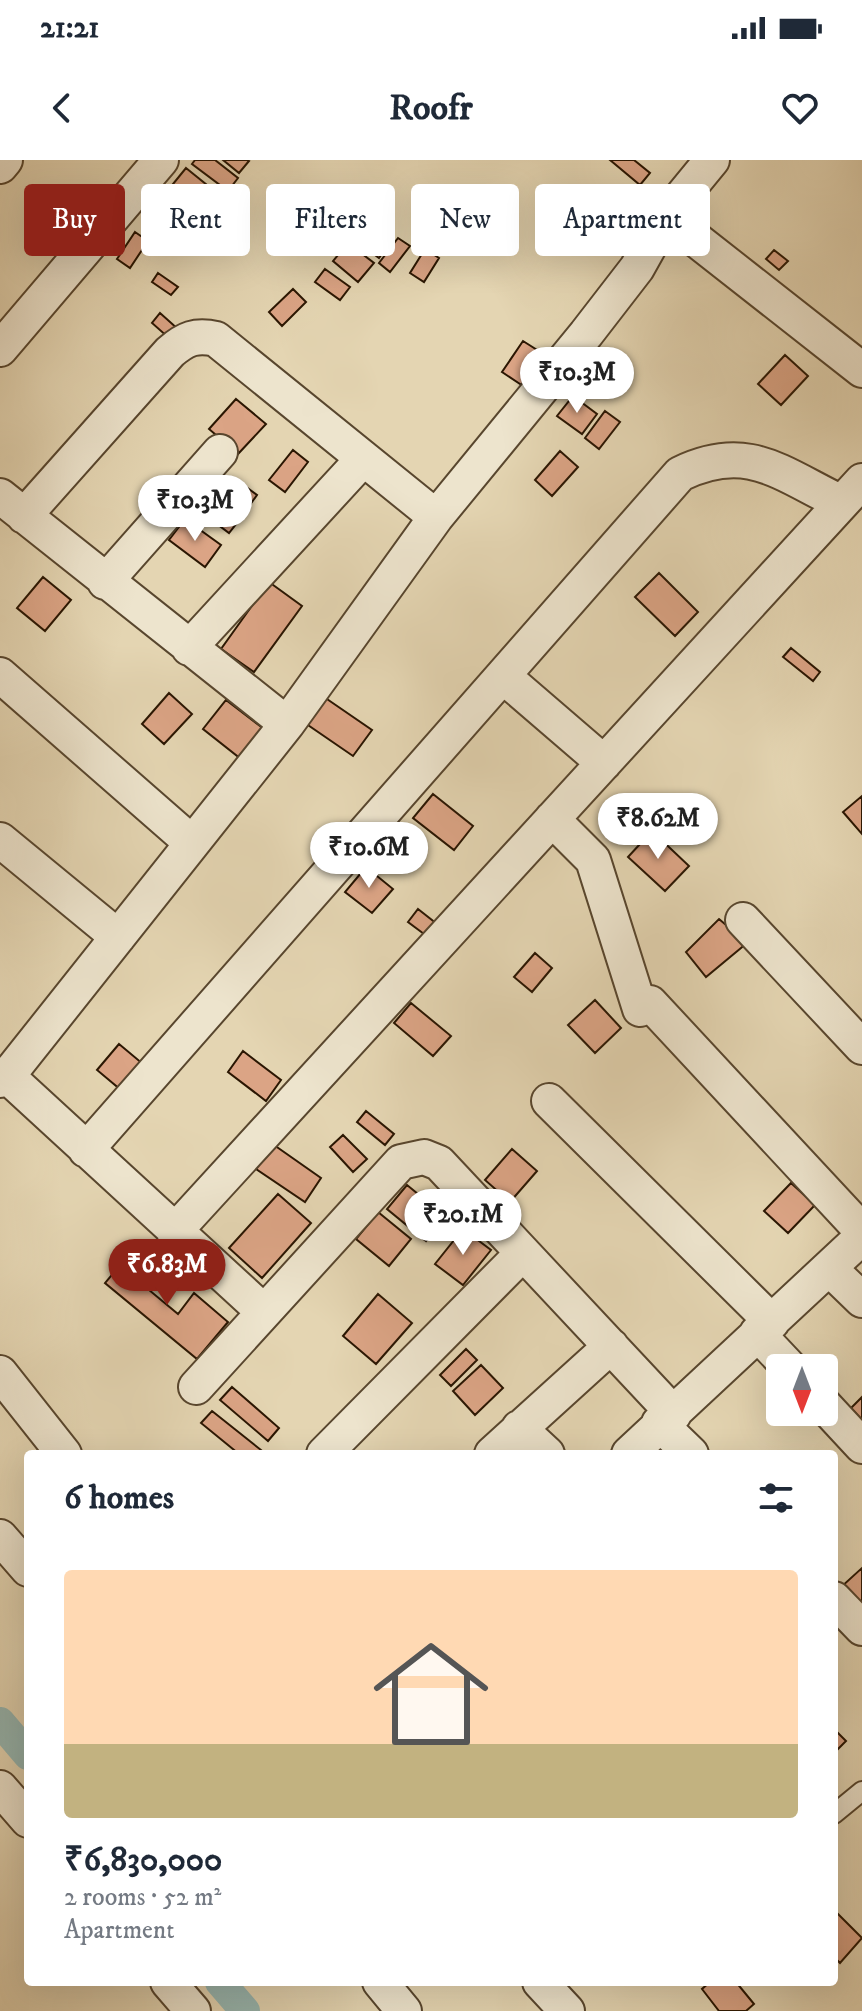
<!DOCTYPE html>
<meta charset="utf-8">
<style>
:root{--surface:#fff;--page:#f6f6f7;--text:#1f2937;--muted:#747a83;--line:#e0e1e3;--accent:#8f2418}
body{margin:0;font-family:"IM FELL DW Pica",serif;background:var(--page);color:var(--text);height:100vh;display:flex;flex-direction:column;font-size:30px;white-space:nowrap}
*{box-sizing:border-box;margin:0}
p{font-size:26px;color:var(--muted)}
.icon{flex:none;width:44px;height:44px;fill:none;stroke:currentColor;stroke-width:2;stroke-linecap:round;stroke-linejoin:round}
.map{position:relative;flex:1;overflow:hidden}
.panel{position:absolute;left:24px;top:1290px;width:814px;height:536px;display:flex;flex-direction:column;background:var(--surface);border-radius:8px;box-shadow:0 8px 32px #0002}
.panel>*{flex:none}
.top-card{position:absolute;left:24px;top:24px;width:814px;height:72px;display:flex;gap:16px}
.needle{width:52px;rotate:180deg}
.buttons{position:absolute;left:766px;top:1194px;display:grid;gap:16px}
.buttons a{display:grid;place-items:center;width:72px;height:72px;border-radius:8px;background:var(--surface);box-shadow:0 8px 32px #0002;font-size:40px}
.price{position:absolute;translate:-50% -68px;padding:0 18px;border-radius:28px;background:#fff;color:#222;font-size:26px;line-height:52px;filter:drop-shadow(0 2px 4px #0008)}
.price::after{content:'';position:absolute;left:50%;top:48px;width:24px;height:18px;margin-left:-12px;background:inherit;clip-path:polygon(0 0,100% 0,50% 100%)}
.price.on{background:var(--accent);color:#fff}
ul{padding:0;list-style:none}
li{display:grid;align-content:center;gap:16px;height:424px;padding:0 40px}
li+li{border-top:2px solid var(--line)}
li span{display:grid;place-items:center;height:248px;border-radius:8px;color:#555}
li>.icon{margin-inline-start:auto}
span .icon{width:144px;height:144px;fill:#fffc;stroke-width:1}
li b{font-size:34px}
h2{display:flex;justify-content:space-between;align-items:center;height:96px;padding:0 40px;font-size:34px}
.tag{padding:0 28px;border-radius:8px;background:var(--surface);box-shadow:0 8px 32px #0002;font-size:28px;line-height:72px}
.tag.on{background:var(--accent);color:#fff}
.status{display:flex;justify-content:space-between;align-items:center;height:56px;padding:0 40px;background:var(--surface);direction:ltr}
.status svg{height:22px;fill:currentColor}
header{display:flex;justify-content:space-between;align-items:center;height:104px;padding:0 40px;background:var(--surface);font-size:36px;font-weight:700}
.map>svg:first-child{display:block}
</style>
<div class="status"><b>21:21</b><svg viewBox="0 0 49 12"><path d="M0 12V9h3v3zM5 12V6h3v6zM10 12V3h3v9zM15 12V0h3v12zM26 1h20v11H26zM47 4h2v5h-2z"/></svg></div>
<header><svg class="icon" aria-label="back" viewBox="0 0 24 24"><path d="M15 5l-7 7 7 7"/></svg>Roofr<svg class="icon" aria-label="heart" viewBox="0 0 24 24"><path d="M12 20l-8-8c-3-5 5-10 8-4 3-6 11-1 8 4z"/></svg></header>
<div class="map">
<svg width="862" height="1851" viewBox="0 0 862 1851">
<rect width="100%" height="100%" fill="#e4d5b2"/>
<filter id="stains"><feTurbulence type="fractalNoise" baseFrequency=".0025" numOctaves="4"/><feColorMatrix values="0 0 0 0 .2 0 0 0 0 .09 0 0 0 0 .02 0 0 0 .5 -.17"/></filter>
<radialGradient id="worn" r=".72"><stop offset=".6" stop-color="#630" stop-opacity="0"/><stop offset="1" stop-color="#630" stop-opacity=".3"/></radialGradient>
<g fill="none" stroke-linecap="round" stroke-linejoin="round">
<!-- canal -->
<path stroke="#97b8b3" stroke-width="30" d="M0 1562 28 1595
M220 1822 245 1851"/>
</g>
<!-- building -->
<path fill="#dba485" stroke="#2a1602" stroke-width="2" d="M195 0H215L238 18 228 31 192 4Z
M223 0H247L249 1 239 13Z
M610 0H634L650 13 640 25Z
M186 8 223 38 201 64 164 35Z
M56 34 78 51 58 76 35 58Z
M362 68 387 87 379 98 354 79Z
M135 72 148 81 130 108 117 99Z
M398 78 410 86 390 112 379 103Z
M348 83 374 103 358 122 333 101Z
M425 89 439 98 424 122 410 113Z
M774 90 788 101 779 110 766 99Z
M325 109 350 127 340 140 315 122Z
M158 113 178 127 171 135 152 122Z
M293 129 306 142 282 166 269 152Z
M160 153 179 170 170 179 152 163Z
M523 181 545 195 523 226 502 212Z
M785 195 808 216 781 245 758 224Z
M573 236 597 254 582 274 557 256Z
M236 239 266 264 238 294 209 269Z
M605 251 620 262 599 289 585 278Z
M293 290 308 302 285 332 269 320Z
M560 291 578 307 552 336 535 320Z
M238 321 257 335 247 349 228 335Z
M211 329 244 354 229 373 196 348Z
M185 359 221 385 205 407 169 380Z
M659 413 698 452 675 476 635 437Z
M43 417 71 440 45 471 17 448Z
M269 422 302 446 254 512 221 489Z
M791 488 820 512 813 521 783 497Z
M169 533 192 554 164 584 142 564Z
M324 537 372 570 353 596 305 563Z
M226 540 264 569 241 599 203 569Z
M433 634 473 666 454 690 413 658Z
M862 636V674L843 652Z
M652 671 689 706 665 731 628 697Z
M366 707 393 729 372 753 345 732Z
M418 749 442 768 432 780 408 762Z
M719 759 747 783 706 817 686 792Z
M535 793 552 808 532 832 514 817Z
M595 840 621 868 595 893 568 865Z
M411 843 451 876 433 896 394 863Z
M119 884 143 904 121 930 97 910Z
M243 891 281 920 266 941 228 912Z
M366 951 394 974 385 985 357 962Z
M343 975 367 999 353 1012 330 987Z
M274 985 321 1018 305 1042 256 1009Z
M512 989 537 1011 510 1042 485 1020Z
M791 1023 815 1045 788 1073 764 1051Z
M407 1025 446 1057 426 1081 387 1049Z
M278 1034 311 1063 262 1118 229 1088Z
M378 1052 411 1079 389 1106 356 1079Z
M463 1069 491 1090 463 1125 435 1104Z
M137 1085 154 1100 137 1120 178 1154 194 1133 228 1162 197 1199 105 1123Z
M378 1134 412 1163 376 1204 343 1176Z
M466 1189 477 1200 451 1226 440 1215Z
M481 1205 503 1228 475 1255 453 1231Z
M232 1227 279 1268 268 1281 220 1240Z
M862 1237V1260L851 1248Z
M212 1251 261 1290 257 1294H239L201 1263Z
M862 1408V1450L840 1428Z
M834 1569 846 1581 834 1593Z
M834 1750 862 1778 840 1803 834 1797Z
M710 1822H736L754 1844 746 1851H719L702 1829Z"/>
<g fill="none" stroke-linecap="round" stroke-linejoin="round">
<!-- lane casing -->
<g stroke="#58462e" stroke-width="22">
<path id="lane" d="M834 1654 862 1631"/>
</g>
<!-- street casing -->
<g stroke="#58462e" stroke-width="38">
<path id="street" d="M0 6 5 0
M666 56 862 210
M0 189 161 0
M0 336 287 564
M24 356 170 192C185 179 196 174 216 179L436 357
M105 422 220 292
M189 488 363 299
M0 515 192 683
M503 516 604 603
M552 659 593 700 640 849
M0 680 118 777
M743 760 862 887
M650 843 862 1071
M6 915 264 1152
M0 920 13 909 287 564 436 357 586 174 637 108 666 56 712 0
M549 941 772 1162
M86 990 680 314C748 281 781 314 842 343
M174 1072 862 321
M829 1108 862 1140
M757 1173 790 1208
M0 1213 64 1294
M196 1227 401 1002 424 997 439 1003 674 1254
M824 1245 862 1286
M659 1263 691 1294
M519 1268 547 1294
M324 1294 523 1093
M492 1294 611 1186
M629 1294 862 1077
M0 1377 28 1409
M834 1439 862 1468
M0 1628 28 1660
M168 1822 193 1851
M380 1822 404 1851
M540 1822 567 1851"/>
</g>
<!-- lane -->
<use href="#lane" stroke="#ede4cd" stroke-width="18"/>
<!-- street -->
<use href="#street" stroke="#ede4cd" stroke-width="34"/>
</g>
<rect width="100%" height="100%" filter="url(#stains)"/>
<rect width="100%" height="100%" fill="url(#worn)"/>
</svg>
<div class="buttons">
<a><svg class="needle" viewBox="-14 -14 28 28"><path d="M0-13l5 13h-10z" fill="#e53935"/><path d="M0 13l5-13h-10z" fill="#747a83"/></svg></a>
</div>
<b class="price" style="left:577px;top:255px">₹10.3M</b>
<b class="price" style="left:195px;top:383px">₹10.3M</b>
<b class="price" style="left:658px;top:701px">₹8.62M</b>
<b class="price" style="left:369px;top:730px">₹10.6M</b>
<b class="price" style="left:463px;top:1097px">₹20.1M</b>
<b class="price on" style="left:167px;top:1147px">₹6.83M</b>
<div class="top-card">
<a class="tag on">Buy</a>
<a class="tag">Rent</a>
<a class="tag">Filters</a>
<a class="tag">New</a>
<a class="tag">Apartment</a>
</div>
<section class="panel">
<h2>6 homes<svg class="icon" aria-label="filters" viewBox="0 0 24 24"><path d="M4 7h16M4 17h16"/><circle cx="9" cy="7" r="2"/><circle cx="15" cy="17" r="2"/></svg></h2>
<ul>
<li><span style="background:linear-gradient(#ffd9b3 70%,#c2b280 0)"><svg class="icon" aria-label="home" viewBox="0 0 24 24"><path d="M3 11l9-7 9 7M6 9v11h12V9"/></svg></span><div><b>₹6,830,000</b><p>2 rooms · 52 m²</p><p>Apartment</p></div></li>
</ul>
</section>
</div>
